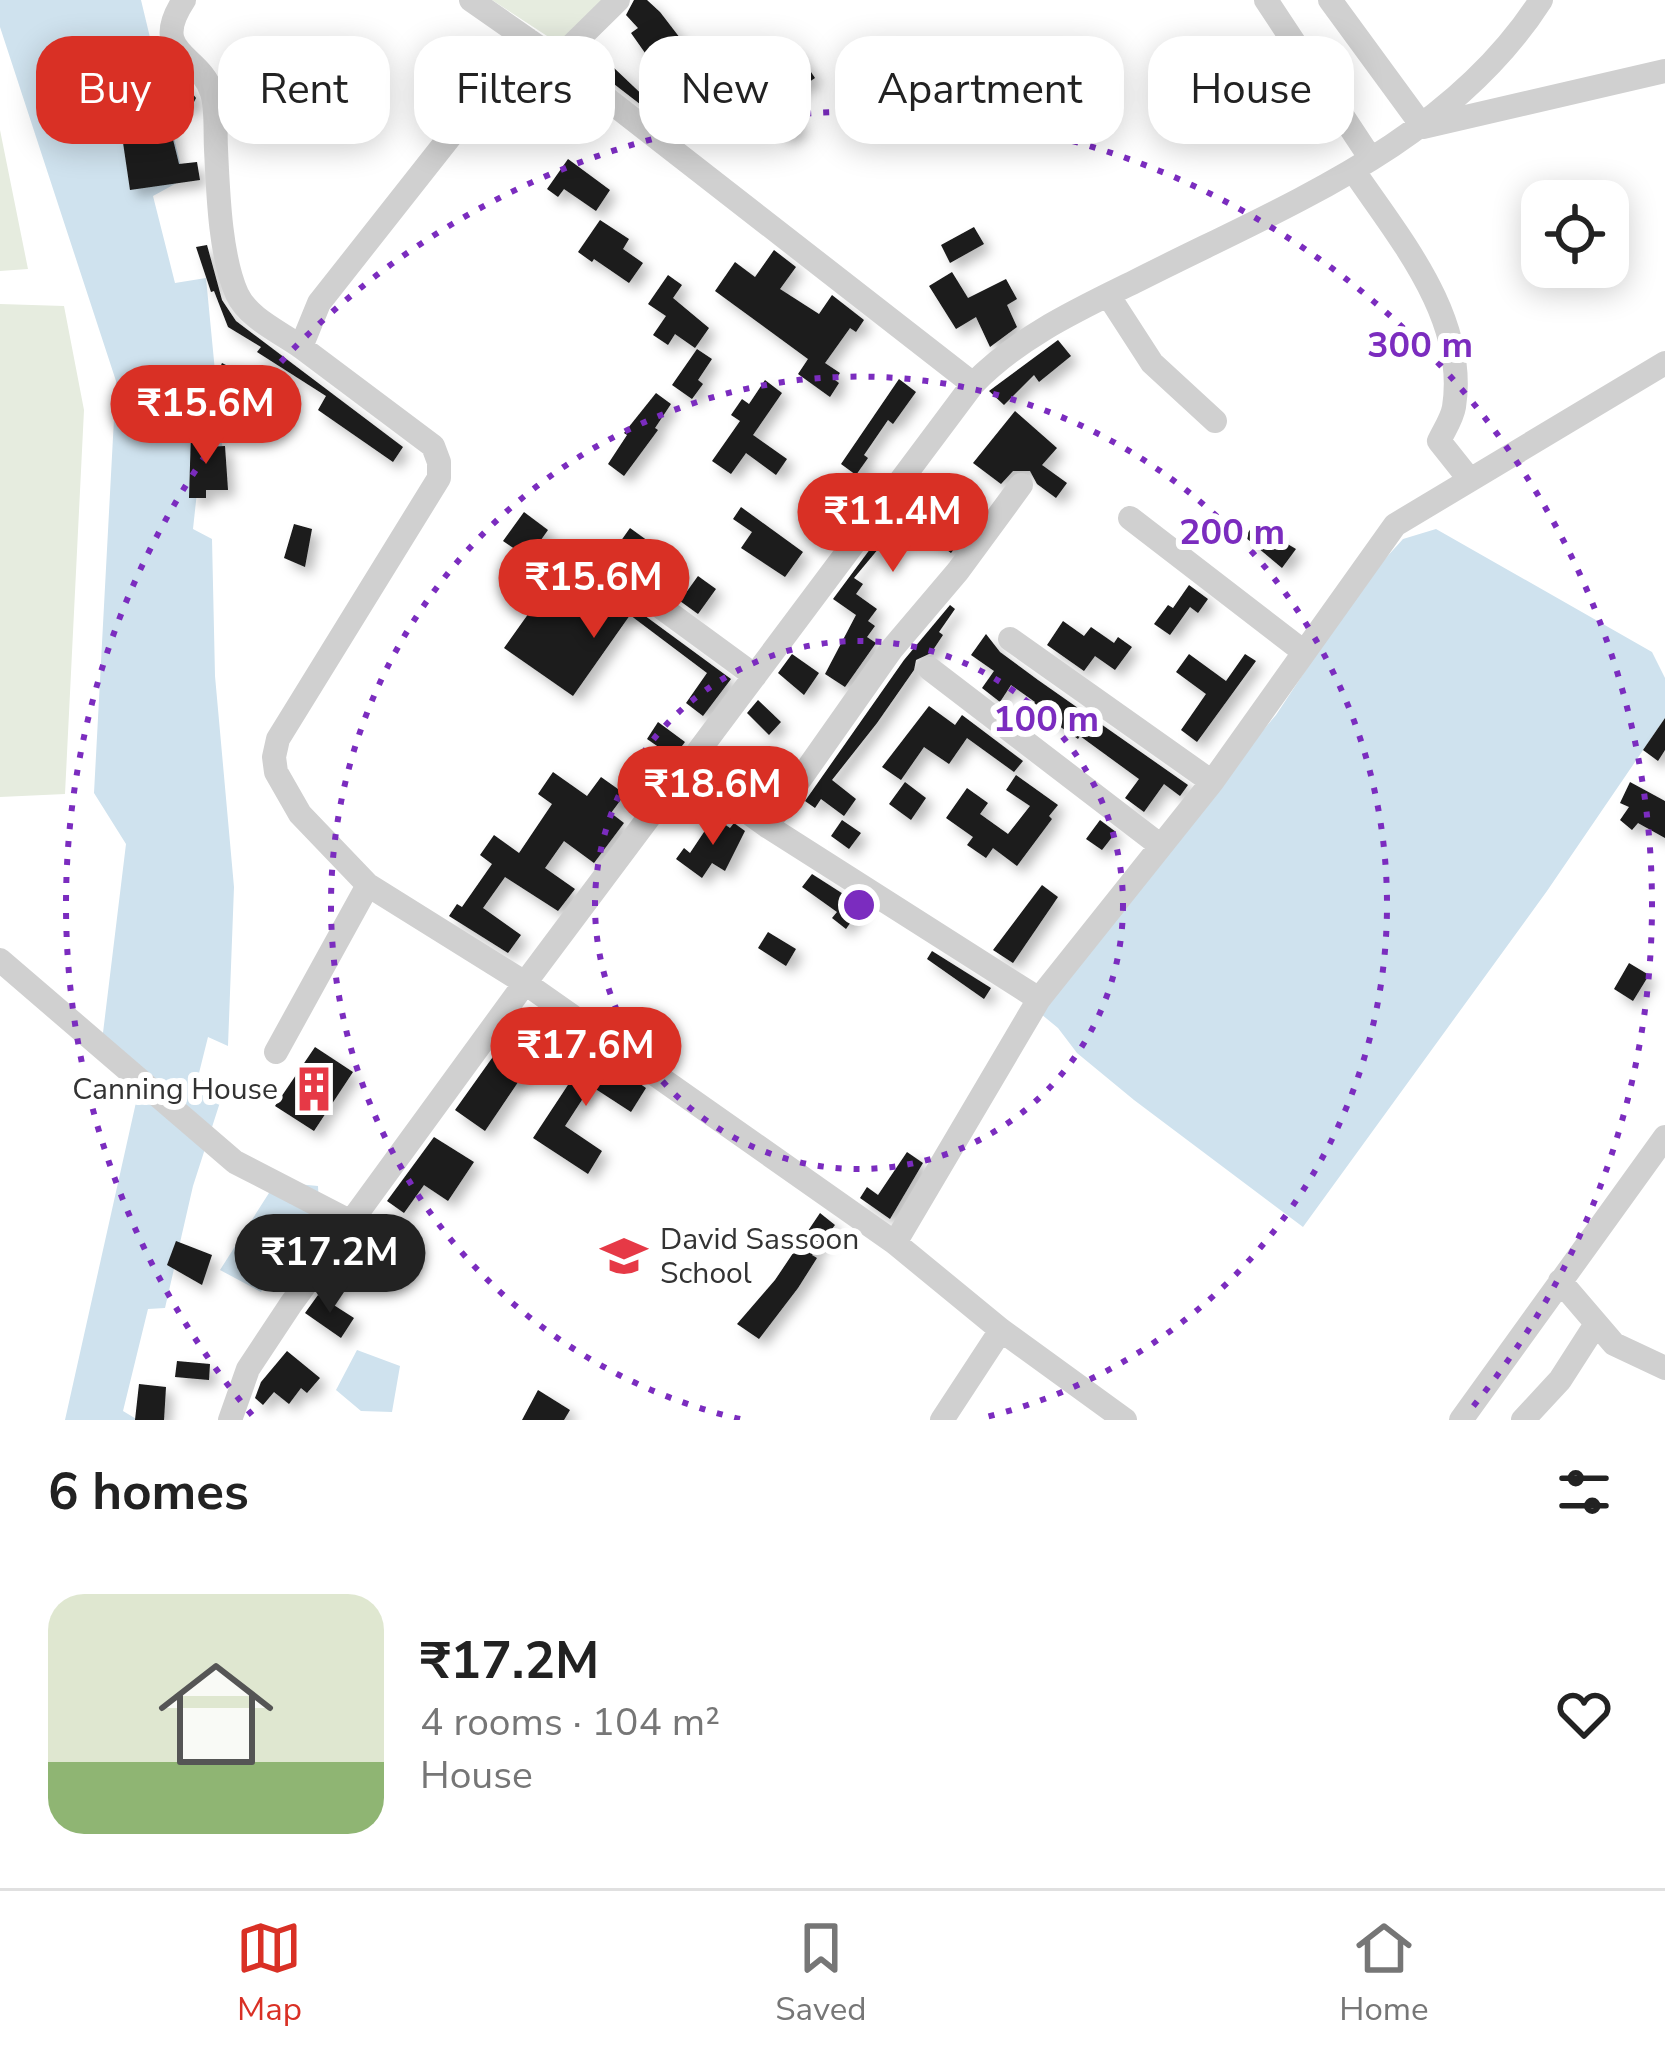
<!DOCTYPE html>
<meta charset="utf-8">
<style>
:root{--surface:#fff;--page:#f2f2f2;--text:#222;--muted:#767676;--line:#e0e0e0;--accent:#d93025}
body{margin:0;font-family:"Nunito Sans",sans-serif;background:var(--page);color:var(--text);height:100vh;display:flex;flex-direction:column;font-size:45px;white-space:nowrap}
*{box-sizing:border-box;margin:0}
p{font-size:39px;color:var(--muted)}
.icon{flex:none;width:66px;height:66px;fill:none;stroke:currentColor;stroke-width:2;stroke-linecap:round;stroke-linejoin:round}
.map{position:relative;height:1420px;overflow:hidden}
.side{display:flex;flex-direction:column;background:var(--surface);flex:1}
.side>*{flex:none}
.guide{position:absolute;left:36px;top:36px;width:1593px;height:108px;display:flex;gap:24px}
.buttons{position:absolute;left:1521px;top:180px;display:grid;gap:24px}
.buttons a{display:grid;place-items:center;width:108px;height:108px;border-radius:24px;background:var(--surface);box-shadow:0 6px 30px #0003;font-size:60px}
.price{position:absolute;translate:-50% -102px;padding:0 27px;border-radius:42px;background:var(--accent);color:#fff;font-size:39px;line-height:78px;filter:drop-shadow(0 3px 6px #0008)}
.price::after{content:'';position:absolute;left:50%;top:72px;width:36px;height:27px;margin-left:-18px;background:inherit;clip-path:polygon(0 0,100% 0,50% 100%)}
.price.on{background:#222;color:#fff}
ul{padding:0;list-style:none}
li{display:flex;align-items:center;gap:36px;height:300px;padding:0 48px}
li span{display:grid;place-items:center;flex:none;width:336px;height:240px;border-radius:36px;color:#555}
li>.icon{margin-inline-start:auto}
span .icon{width:144px;height:144px;fill:#fffc;stroke-width:1}
li b{font-size:51px}
h2{display:flex;justify-content:space-between;align-items:center;height:144px;padding:0 48px;font-size:51px}
.tag{padding:0 42px;border-radius:36px;background:var(--surface);box-shadow:0 6px 30px #0003;font-size:42px;line-height:108px}
.tag.on{background:var(--accent);color:#fff}
.dock{display:flex;justify-content:space-around;align-items:center;height:168px;border-top:3px solid var(--line);background:var(--surface);font-size:33px;color:var(--muted)}
.dock a{display:grid;justify-items:center;gap:6px}
.dock .on{color:var(--accent)}
.map>svg:first-child{display:block}
</style>
<div class="map">
<svg width="1665" height="1420" viewBox="0 0 1665 1420">
<defs>
<filter id="shadow"><feDropShadow dx="7" dy="7" stdDeviation="6" flood-color="#0004"/></filter>
</defs>
<rect width="100%" height="100%" fill="#fff"/>
<!-- green -->
<path fill="#e6ecdf" d="M492 0H607L567 49Z
M0 130 28 269 0 271Z
M0 304 64 306 84 410 65 794 0 797Z"/>
<!-- water -->
<path fill="#cfe2ee" d="M0 0H141L184 179 153 196 175 283 206 278 225 475 197 492 193 529 212 539 215 676 234 887 228 1046 208 1037 198 1077 223 1093 193 1186 165 1308 148 1309 123 1411 138 1420H65L143 1071 102 1041 126 844 94 793 116 381 0 27Z
M1436 529 1652 652 1665 678V718L1547 891 1303 1227 1134 1100 1077 1053 1058 1028 1041 1014 1221 779 1276 715 1365 581 1403 539Z
M276 1182 318 1186 319 1207 261 1292 220 1270Z
M357 1350 400 1366 392 1412 361 1411 336 1390Z"/>
<!-- building -->
<path fill="#1a1a1a" filter="url(#shadow)" d="M634 0H647L660 12 680 38 650 60 631 33 638 28 626 15Z
M156 37 160 52 196 98 192 106 166 111 179 164 197 162 200 180 130 190 121 129 157 124 145 87 131 91 126 72 151 65 141 44Z
M795 48 815 78 784 99 763 68Z
M530 61 556 80 538 101 513 84Z
M596 62 609 72 613 67 653 105 655 102 678 120 671 128 592 67Z
M787 104 801 128 784 138 770 115Z
M568 159 610 190 596 211 564 189 558 197 547 189Z
M600 220 629 239 623 249 643 263 629 283 594 259 592 262 578 252Z
M974 227 984 244 950 263 941 245Z
M207 245 222 300 236 321 403 447 393 462 318 410 326 396 257 352 261 347 228 327 214 291 211 292 196 247Z
M774 250 796 267 780 289 819 314 832 295 864 320 856 332 850 328 825 363 840 373 835 380 839 383 830 397 798 374 808 359 715 291 735 262 755 277Z
M952 272 968 298 1006 279 1017 299 1007 305 1017 327 990 347 976 317 956 329 929 286Z
M668 275 682 285 673 298 709 328 695 348 675 334 668 345 653 335 666 316 648 304Z
M1058 340 1071 356 1039 382 1034 375 1004 405 989 391Z
M697 349 712 359 698 380 703 384 692 399 672 385Z
M222 363 238 371 225 399 242 407 235 423 196 407 204 390 209 392Z
M899 379 916 392 893 424 888 420 864 455 868 458 856 475 841 464Z
M765 380 782 393 753 435 787 459 776 475 746 453 731 474 712 461 740 421 731 415 742 399 749 404Z
M656 393 671 404 655 428 658 430 624 476 608 464 627 435 624 433Z
M1015 411 1057 448 1042 465 1067 483 1056 498 1037 484 1030 471H1013L1001 484 973 463Z
M191 433 209 435 207 447 225 446 228 490H206V498H189Z
M914 490 939 511 952 492 975 508 963 525 969 529 951 553 904 518 854 578 863 584 856 594 877 609 868 621 875 626 867 637 876 643 845 687 825 674 856 615 833 599Z
M741 507 803 552 785 577 741 548 752 532 733 519Z
M524 512 548 530 528 558 503 541Z
M294 524 312 529 305 567 284 558Z
M1254 524 1296 549 1282 568 1245 537Z
M630 528 648 541 631 565 613 552Z
M588 574 731 679 703 716 686 703 707 673 630 615 573 696 504 648 541 596 563 611Z
M698 576 716 589 698 614 680 601Z
M1189 585 1208 599 1198 613 1190 607 1170 635 1154 624 1168 605 1173 608Z
M950 605 955 609 939 632 943 635 931 653 916 660 914 670 877 723 832 780 856 799 844 816 821 799 815 808 805 801 904 660Z
M1063 621 1084 636 1091 627 1114 643 1118 637 1132 647 1115 670 1095 656 1084 671 1047 645Z
M986 634 1000 652 1038 680 1188 785 1180 796 1164 784 1144 812 1125 798 1139 779 1080 736 1078 739 1046 717 1044 721 1029 710 1035 702 1011 685 1000 702 982 688 994 671 971 655Z
M792 654 819 673 804 695 778 673Z
M1189 654 1226 681 1245 654 1256 661 1197 742 1181 730 1206 694 1176 672Z
M758 700 781 722 769 735 747 713Z
M929 706 955 725 962 715 1023 761 1014 772 967 738 949 764 924 747 901 780 882 767Z
M1665 718V750L1658 761 1643 750Z
M658 722 685 742 668 764 655 755 660 748 647 739Z
M776 761 787 769 763 803 735 783 744 770 762 783Z
M553 772 587 796 601 777 625 794 611 813 624 823 594 863 564 841 545 868 575 889 558 911 505 877 483 908 521 935 508 953 449 916 457 904 462 907 492 864 480 855 494 835 519 853 552 804 538 794Z
M1016 775 1058 805 1049 816 1052 819 1017 866 993 848 986 858 967 845 973 837 946 818 967 788 988 803 980 814 1008 834 1030 806 1006 790Z
M905 782 926 798 911 820 889 804Z
M1630 782 1665 801V838L1638 823 1632 830 1620 820 1629 807 1620 803Z
M714 817 730 828 734 823 745 831 725 871 712 863 702 878 676 859 684 848 690 853Z
M842 820 861 833 849 849 831 836Z
M1100 820 1116 832 1102 850 1086 839Z
M812 874 862 906 846 929 832 918 837 912 802 887Z
M1042 885 1058 897 1013 963 993 950Z
M768 932 796 949 786 966 758 948Z
M932 951 991 988 984 999 927 959Z
M1629 963 1649 975 1633 1001 1614 989Z
M517 1023 539 1039 529 1052 535 1057 485 1131 455 1110Z
M315 1047 353 1072 314 1131 275 1106Z
M591 1050 646 1088 631 1112 591 1086 565 1126 602 1151 588 1174 533 1138Z
M434 1137 474 1162 448 1201 424 1185 404 1213 387 1201Z
M907 1152 923 1163 890 1219 860 1198 867 1187 878 1195Z
M820 1213 835 1225 812 1255 817 1258 798 1288 759 1339 737 1324 775 1280Z
M176 1241 212 1255 202 1285 167 1265Z
M318 1295 354 1318 341 1338 305 1313Z
M287 1351 320 1378 307 1393 301 1388 289 1404 274 1392 263 1405 255 1398 261 1382Z
M177 1361 210 1364 209 1380 175 1377Z
M139 1384 166 1387 164 1420H135Z
M538 1390 570 1410 564 1420H522Z"/>
<g fill="none" stroke-linecap="round" stroke-linejoin="round">
<!-- minor -->
<path stroke="#d0d0d0" stroke-width="24" d="M184 0C148 55 200 53 212 93 217 110 215 131 216 149 218 191 220 256 237 294 248 318 280 332 301 347
M471 0 557 60
M618 0 557 60 973 384
M1266 0 1371 159
M1330 0 1423 127 1665 71
M527 39 319 303 301 347 433 446 439 462V478L278 739 274 757 276 772 300 814 368 885 525 983 895 1243 1001 1330 1125 1420
M1353 170C1399 238 1468 318 1454 407 1452 419 1444 430 1439 441L1470 480
M1108 295 1152 363 1215 421
M1130 518 1304 652
M587 553 755 676
M1010 639 1212 782
M930 669 1161 846
M687 769 767 826 1039 999
M767 826 891 650 958 571 1021 485
M0 960 235 1162 353 1223
M276 1052 368 885
M895 1243 1039 999 1212 782 1395 525 1665 363
M1560 1281 1614 1344 1665 1368
M230 1420 248 1369 291 1304 525 983 973 384C1019 337 1075 311 1134 282 1281 207 1449 144 1541 0
M942 1420 1001 1330
M1461 1420 1665 1137
M1523 1420 1560 1380 1596 1324"/>
</g>
<!-- distance rings -->
<g fill="none" stroke="#7b2cbf" stroke-width="6" stroke-dasharray="6 12">
<circle cx="859" cy="905" r="264"/>
<path d="M740 1419A528 528 0 1 1 978 1419"/>
<path d="M252 1415A793 793 0 1 1 1466 1415"/>
</g>
<!-- icons -->
<defs>
<g id="building-bare" transform="scale(3.6)"><path d="M-4-6H4V6H1V3H-1V6H-4ZM-2.5-4.3h1.7v1.8h-1.7ZM.8-4.3h1.7v1.8H.8ZM-2.5-1h1.7V.8h-1.7ZM.8-1h1.7V.8H.8Z" fill="#e63946" stroke="#fff" stroke-width="2.5" paint-order="stroke"/></g>
<g id="school-bare" transform="scale(3.6)"><path d="M0-5L7-2L0 1L-7-2ZM-4 1L0 2.5L4 1V4Q0 6-4 4Z" fill="#e63946" stroke="#fff" stroke-width="2.5" paint-order="stroke"/></g>
</defs>
<g fill-rule="evenodd">
<use href="#building-bare" x="314" y="1089"/>
<use href="#school-bare" x="624" y="1256"/>
</g>
<g text-anchor="middle" stroke-width="12" stroke-linejoin="round" paint-order="stroke">
<!-- poi labels -->
<g font-size="30" fill="#333" stroke="#fff" text-anchor="end">
<text x="278" y="1099">Canning House</text>
<text x="660" y="1249" text-anchor="start">David Sassoon<tspan x="660" dy="34">School</tspan></text>
</g>
</g>
<circle cx="859" cy="905" r="18" fill="#7b2cbf" stroke="#fff" stroke-width="6"/>
<g font-size="36" text-anchor="middle" font-weight="bold" fill="#7b2cbf" stroke="#fff" stroke-width="12" stroke-linejoin="round" paint-order="stroke">
<text x="1420" y="357">300 m</text>
<text x="1232" y="544">200 m</text>
<text x="1046" y="731">100 m</text>
</g>
</svg>
<div class="buttons">
<a><svg class="icon" aria-label="locate" viewBox="0 0 24 24"><circle cx="12" cy="12" r="6"/><path d="M12 2v4M12 18v4M2 12h4M18 12h4"/></svg></a>
</div>
<b class="price" style="left:206px;top:467px">₹15.6M</b>
<b class="price" style="left:893px;top:575px">₹11.4M</b>
<b class="price" style="left:594px;top:641px">₹15.6M</b>
<b class="price" style="left:713px;top:848px">₹18.6M</b>
<b class="price" style="left:586px;top:1109px">₹17.6M</b>
<b class="price on" style="left:330px;top:1316px">₹17.2M</b>
<div class="guide">
<a class="tag on">Buy</a>
<a class="tag">Rent</a>
<a class="tag">Filters</a>
<a class="tag">New</a>
<a class="tag">Apartment</a>
<a class="tag">House</a>
</div>
</div>
<section class="side">
<h2>6 homes<svg class="icon" aria-label="filters" viewBox="0 0 24 24"><path d="M4 7h16M4 17h16"/><circle cx="9" cy="7" r="2"/><circle cx="15" cy="17" r="2"/></svg></h2>
<ul>
<li><span style="background:linear-gradient(#dfe7d0 70%,#8fb573 0)"><svg class="icon" aria-label="home" viewBox="0 0 24 24"><path d="M3 11l9-7 9 7M6 9v11h12V9"/></svg></span><div><b>₹17.2M</b><p>4 rooms · 104 m²</p><p>House</p></div><svg class="icon" aria-label="heart" viewBox="0 0 24 24"><path d="M12 20l-8-8c-3-5 5-10 8-4 3-6 11-1 8 4z"/></svg></li>
</ul>
</section>
<nav class="dock">
<a class="on"><svg class="icon" aria-label="map" viewBox="0 0 24 24"><path d="M3 6l6-2 6 2 6-2v14l-6 2-6-2-6 2zM9 4v14M15 6v14"/></svg>Map</a>
<a><svg class="icon" aria-label="saved" viewBox="0 0 24 24"><path d="M7 4h10v16l-5-4-5 4z"/></svg>Saved</a>
<a><svg class="icon" aria-label="home" viewBox="0 0 24 24"><path d="M3 11l9-7 9 7M6 9v11h12V9"/></svg>Home</a>
</nav>
